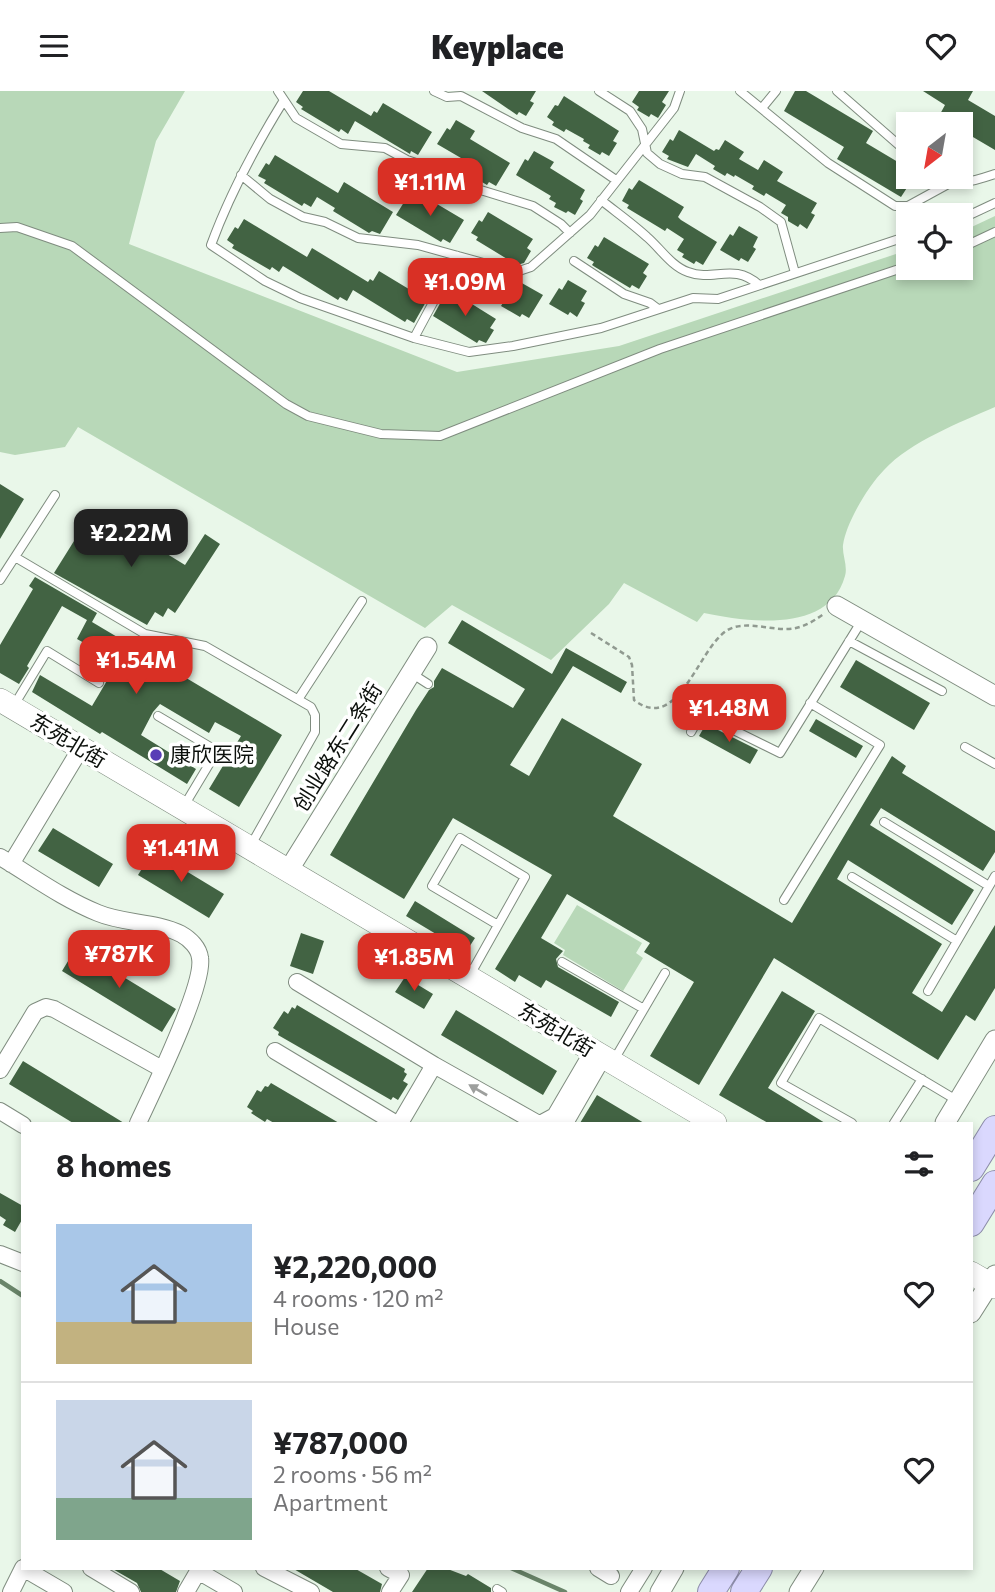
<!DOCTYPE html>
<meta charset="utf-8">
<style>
:root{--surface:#fff;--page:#f2f2f2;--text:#202124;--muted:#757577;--line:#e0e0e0;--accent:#d93025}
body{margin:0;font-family:Commissioner,"Noto Sans SC",sans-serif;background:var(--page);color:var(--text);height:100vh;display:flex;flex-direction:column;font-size:26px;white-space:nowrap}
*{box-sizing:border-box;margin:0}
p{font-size:23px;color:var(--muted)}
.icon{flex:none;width:38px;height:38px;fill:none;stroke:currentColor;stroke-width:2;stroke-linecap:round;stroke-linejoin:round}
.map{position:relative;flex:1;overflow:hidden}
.panel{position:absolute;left:21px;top:1031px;width:952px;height:448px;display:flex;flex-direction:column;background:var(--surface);border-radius:0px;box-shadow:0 4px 10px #0003}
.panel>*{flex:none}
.needle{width:46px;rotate:211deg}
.tools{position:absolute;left:896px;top:21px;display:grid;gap:14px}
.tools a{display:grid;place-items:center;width:77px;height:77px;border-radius:0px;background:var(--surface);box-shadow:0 4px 10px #0003;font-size:35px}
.price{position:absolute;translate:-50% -60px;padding:0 16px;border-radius:14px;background:var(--accent);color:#fff;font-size:23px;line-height:46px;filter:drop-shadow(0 2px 4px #0008)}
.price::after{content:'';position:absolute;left:50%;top:42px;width:21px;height:16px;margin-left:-10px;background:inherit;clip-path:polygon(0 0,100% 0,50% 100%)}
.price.on{background:#222;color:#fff}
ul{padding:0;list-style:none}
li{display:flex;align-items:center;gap:21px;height:175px;padding:0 35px}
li+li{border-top:2px solid var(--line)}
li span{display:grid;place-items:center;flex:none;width:196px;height:140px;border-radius:0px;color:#555}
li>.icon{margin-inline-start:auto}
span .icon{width:84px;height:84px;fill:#fffc;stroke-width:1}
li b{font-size:30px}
h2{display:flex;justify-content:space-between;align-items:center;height:84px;padding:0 35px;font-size:30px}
header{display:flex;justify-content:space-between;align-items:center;height:91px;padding:0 35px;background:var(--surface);font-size:32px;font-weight:800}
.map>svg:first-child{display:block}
</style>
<header><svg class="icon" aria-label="menu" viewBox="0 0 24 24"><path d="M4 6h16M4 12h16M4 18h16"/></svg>Keyplace<svg class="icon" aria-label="heart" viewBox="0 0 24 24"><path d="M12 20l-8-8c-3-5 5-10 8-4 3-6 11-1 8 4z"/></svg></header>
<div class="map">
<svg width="995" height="1501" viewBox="0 0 995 1501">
<rect width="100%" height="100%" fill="#e9f7e9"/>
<!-- green -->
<path fill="#b8d8b8" d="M0 0H185L156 50 129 153 457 281 619 255 908 159V177H961V141L995 125V316C959 332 911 350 884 379 868 395 846 432 843 454 842 464 848 475 845 485 829 543 748 531 704 522L697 531 624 492 609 513 551 569 452 514 425 537 78 336 65 356 15 364 0 361Z
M577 814 642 852 636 862 643 867 623 900 563 864 565 859 554 852Z"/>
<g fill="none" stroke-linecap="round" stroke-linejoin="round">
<!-- stream -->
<path stroke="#6a856a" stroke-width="4.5" d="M0 1190 23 1205
M511 1477 565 1501"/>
</g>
<!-- building -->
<path fill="#426343" d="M303 0H329L371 25 374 20 377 22 383 12 432 41 418 64 411 60 410 63 355 30 348 43 341 38 339 41 301 18 303 16 296 11Z
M482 0H536L530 10 534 12 526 25 519 21 517 24Z
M639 0H669L662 11 666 14 658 27 651 23 649 26 637 19 639 16 632 11Z
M795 0H806L873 40 866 52 908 77V86H914L901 106 837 68 844 56 784 20Z
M923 0H973L968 9 995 25V59L961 39V33H952L939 25 945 14Z
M564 5 619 40 613 50 617 52 609 65 602 61 600 64 588 57 590 54 583 50 584 48 566 38 564 41 552 34 554 31 547 26 555 14 558 15Z
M456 29 475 40 470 48 510 72 496 95 489 91 487 94 475 87 477 84 470 80 473 74 437 53 447 37 450 39Z
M679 39 714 60 716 58 719 59 725 49 744 61 739 68 758 79 764 69 783 81 777 90 817 112 811 122 815 124 807 138 800 133 798 136 788 130V126L781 122 786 114 766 102 764 105 752 98 754 95 735 84 734 86 727 82 725 85 713 78 715 75 696 63 688 76 667 68 669 65 662 61 670 48 673 50Z
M534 60 554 71 550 77 585 99 580 108 583 110 575 124 568 120 566 122 554 116 556 112 549 108 551 105 516 84 525 68 528 70Z
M275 64 338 102 344 91 393 121 380 143 372 140 369 142 333 120 335 117 317 106 311 116 304 112 302 115 264 92 266 89 258 85 266 72 269 74Z
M639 89 684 116 678 126 681 129 717 151 703 174 696 170 694 173 682 166 684 163 677 159 684 148 667 137 665 140 627 117 629 114 622 110 629 97 632 99Z
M415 100 464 129 450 152 443 148 441 151 396 124 406 108 409 110Z
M488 121 533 148 527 157 531 160 524 172 517 174 476 149 478 146 471 142 479 129 482 131Z
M244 128 307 166 312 157 368 191 370 188 373 190 379 180 427 209 414 232 407 228 405 231 353 199 347 210 340 206 338 209 283 175 279 181 272 176 270 179 232 157 234 154 227 149 235 136 238 138Z
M739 135 758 146 753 156 756 158 748 171 741 167 739 170 720 159 730 143 733 145Z
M604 146 649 173 643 182 647 185 639 198 632 194 630 197 595 176 592 174 594 171 587 167 595 154 598 156Z
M568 189 587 200 581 210 585 212 577 226 570 221 568 224 549 213 559 197 562 199Z
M520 191 543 204 529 227 522 223 520 226 501 215 511 199 514 201Z
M451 200 496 228 490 237 494 239 486 252 479 249 477 252 433 225 442 209 445 211Z
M0 393 24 408 0 448Z
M94 418 185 474 205 443 220 453 175 522 168 517 163 526 155 521 147 534 54 482Z
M35 486 97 522 92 531 282 644 239 716 209 698 241 645 215 631 209 642 160 613 153 621 141 644 196 678 187 693 102 641 100 643 32 601 40 584 92 615 118 571 77 548 87 529 62 515 27 575 29 577 19 593 0 582V554L33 498 29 495Z
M462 529 552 583 566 557 627 591 621 602 573 575 510 674 529 685 562 627 642 673 613 725 792 832 892 665 906 675 902 682 995 740V761L983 780 881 717 870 734 974 799 952 834 848 769 837 788 942 853 912 902 942 921 995 834V897L975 930 966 924 938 969 774 867 699 994 650 965 694 891 644 861 650 852 567 803 541 847 563 860 556 868 558 876 619 911 611 926 546 889 541 897 519 884 515 891 495 878 552 784 453 727 404 808 330 764 416 619 429 599 434 596V590L442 577 513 617 525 598 448 552Z
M856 569 930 612 914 639 840 596Z
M816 628 863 655 856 667 809 640Z
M706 633 758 659 750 673 699 645Z
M53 737 113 773 99 796 38 760Z
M153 760 224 803 209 827 138 784Z
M415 810 475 847 466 861 406 825Z
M301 842 324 850 313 883 290 875Z
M76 857 176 918 162 941 62 880Z
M405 886 433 903 424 918 395 901Z
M782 900 815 920 768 997 825 1032H768L719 1004Z
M297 914 405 978 404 981 407 983 403 990 408 993 398 1009 393 1006 391 1009 278 944 279 941 273 937 284 920 288 923 292 916 295 918Z
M456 919 557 980 543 1004 441 944Z
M23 970 124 1032H73L9 993Z
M271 992 339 1032H274L267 1028 265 1031 251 1022 253 1020 247 1016 257 999 261 1001 265 995 268 996Z
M597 1004 644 1032H580Z
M0 1102 23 1115V1127L15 1141 3 1134 6 1129 0 1125Z
M111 1477H158L180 1490 176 1501H141L137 1492Z
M292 1477H354L382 1493 380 1501H333Z
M428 1477H445L466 1485 468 1483 491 1497V1501H412Z"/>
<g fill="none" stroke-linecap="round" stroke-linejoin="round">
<!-- service casing -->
<g stroke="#7f8c7f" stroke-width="10">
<path id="service" d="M278 0 296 27 341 53 385 57 407 69 431 77 474 97 533 115 561 133 570 142
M434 0 447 6 461 5 522 37 556 48 616 89
M599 0 630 20 642 38 647 62 660 73 682 83 705 86 760 116 781 131 795 182
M740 0 828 72 895 115H908L950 92
M837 0 908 62
M284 9C255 56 230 102 211 154L265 190 300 207 414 247 469 261 513 255 601 237 693 207 718 208 908 145
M762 17 776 0
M241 84 270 108 303 126 325 131 358 147 418 154 516 181 531 176 590 124 674 17 680 0
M938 86C958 96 974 90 995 83
M601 109C616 121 633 133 647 146 660 157 671 175 688 181 714 191 733 171 759 194
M961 128 995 112
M0 137 17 136 72 155 286 313 308 325 381 343 440 345 660 258 908 175
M961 157 995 141
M574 170 624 203 650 212 658 218
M414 247 458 165
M15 466 145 543 205 555 311 616 315 624V641L251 754
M0 489 55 404
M849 550 942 600
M411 582 428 593
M299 607 362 510
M13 616 47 560 99 592
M158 625 217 660 184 715
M691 641 701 623 780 662 861 531
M965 656 995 673
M884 731 989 795
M852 786 957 850
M784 809 880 654 810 612
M562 871 644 918
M470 884 525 786 460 747 432 795 498 834
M928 900 995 785
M614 969 665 882
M852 1032 781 992 819 927 958 1010
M894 1032 922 988
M497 1498 502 1501"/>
</g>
<!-- minor casing -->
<g stroke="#7f8c7f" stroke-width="18">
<path id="minor" d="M0 766C32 785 63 808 98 822 124 833 155 830 181 843 190 848 199 857 200 867 205 894 152 1002 138 1032
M11 773 81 657
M297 891 434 974
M275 960 395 1032
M0 979 35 921 46 916 54 918 162 978
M0 1020 23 1034
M400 1032 434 974 537 1032
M542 1032 555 1025 593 960
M565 1032 603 966
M0 1163 23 1172
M23 1477 64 1501
M91 1477 131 1501
M264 1477 311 1501
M388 1477 401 1484 390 1501
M598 1477 611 1485
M198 1480 234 1501
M11 1501 23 1477
M186 1501 200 1477
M629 1501 644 1477"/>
</g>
<!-- tertiary casing -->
<g stroke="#7f8c7f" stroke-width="21">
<path id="tertiary" d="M837 515 995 605
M288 780 427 556
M945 1032 995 949
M971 1222 995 1184
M660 1501 674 1477
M799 1501 814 1477"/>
</g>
<!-- secondary casing -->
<g stroke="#7f8c7f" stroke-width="24">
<path id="secondary" d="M0 609 715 1032
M971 1182 995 1196"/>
</g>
<!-- trunk casing -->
<g stroke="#8c8ca9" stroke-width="28">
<path id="trunk" d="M971 1077 995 1038
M971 1132 995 1093
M711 1501 726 1477
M744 1501 759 1477"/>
</g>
<!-- path -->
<path stroke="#909a90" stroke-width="2.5" stroke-dasharray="5 3.5" stroke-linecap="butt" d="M591 542 629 566 632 574 634 609C678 643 697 560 726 540 746 527 774 542 796 537 806 535 817 528 825 522"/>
<!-- service -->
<use href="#service" stroke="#fff" stroke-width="8"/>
<!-- minor -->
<use href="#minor" stroke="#fff" stroke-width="16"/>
<!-- tertiary -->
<use href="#tertiary" stroke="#fff" stroke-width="19"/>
<!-- secondary -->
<use href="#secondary" stroke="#fff" stroke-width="23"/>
<!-- trunk -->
<use href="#trunk" stroke="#dad8fe" stroke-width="26"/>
</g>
<!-- one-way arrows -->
<defs><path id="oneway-solid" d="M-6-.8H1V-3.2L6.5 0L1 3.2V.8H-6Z" transform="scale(1.75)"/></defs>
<use fill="#9d9f9d" href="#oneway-solid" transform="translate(478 999) rotate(-150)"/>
<!-- markers -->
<circle fill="#583eb6" stroke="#fff" stroke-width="2.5" cx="156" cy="664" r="7"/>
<g text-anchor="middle" stroke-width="7" stroke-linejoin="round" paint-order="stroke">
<!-- street labels -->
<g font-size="21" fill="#0b0f0b" stroke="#fff">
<text transform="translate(68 650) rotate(31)" y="7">东苑北街</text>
<text transform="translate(338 656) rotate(-58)" y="7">创业路东二条街</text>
<text transform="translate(556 939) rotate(31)" y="7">东苑北街</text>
</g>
<!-- poi labels -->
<g font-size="21" fill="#0b0f0b" stroke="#fff" text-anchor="start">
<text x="170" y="671">康欣医院</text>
</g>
</g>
</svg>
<div class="tools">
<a><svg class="needle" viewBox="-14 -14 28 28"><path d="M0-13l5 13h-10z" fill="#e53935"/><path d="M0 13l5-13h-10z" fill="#757577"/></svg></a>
<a><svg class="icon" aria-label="locate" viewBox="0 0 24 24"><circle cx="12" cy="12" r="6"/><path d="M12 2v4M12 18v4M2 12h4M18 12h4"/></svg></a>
</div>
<b class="price" style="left:430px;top:127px">¥1.11M</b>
<b class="price" style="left:465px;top:227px">¥1.09M</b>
<b class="price on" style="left:131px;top:478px">¥2.22M</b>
<b class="price" style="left:136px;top:605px">¥1.54M</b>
<b class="price" style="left:729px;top:653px">¥1.48M</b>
<b class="price" style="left:181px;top:793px">¥1.41M</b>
<b class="price" style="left:119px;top:899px">¥787K</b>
<b class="price" style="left:414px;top:902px">¥1.85M</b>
<section class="panel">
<h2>8 homes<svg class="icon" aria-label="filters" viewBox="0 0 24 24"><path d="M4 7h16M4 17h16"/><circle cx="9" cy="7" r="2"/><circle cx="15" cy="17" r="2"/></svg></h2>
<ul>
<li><span style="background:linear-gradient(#a9c7e8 70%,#c2b280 0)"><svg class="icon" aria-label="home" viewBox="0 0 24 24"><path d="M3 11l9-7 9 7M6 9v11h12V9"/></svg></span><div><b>¥2,220,000</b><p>4 rooms · 120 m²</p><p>House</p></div><svg class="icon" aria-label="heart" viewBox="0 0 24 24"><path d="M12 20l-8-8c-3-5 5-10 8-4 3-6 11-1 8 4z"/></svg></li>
<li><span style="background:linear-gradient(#c9d6e8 70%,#7fa58c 0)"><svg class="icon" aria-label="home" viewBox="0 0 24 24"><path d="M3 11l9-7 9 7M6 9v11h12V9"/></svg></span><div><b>¥787,000</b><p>2 rooms · 56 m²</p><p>Apartment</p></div><svg class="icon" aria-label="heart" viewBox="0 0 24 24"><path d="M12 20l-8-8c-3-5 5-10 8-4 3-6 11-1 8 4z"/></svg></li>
</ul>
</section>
</div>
